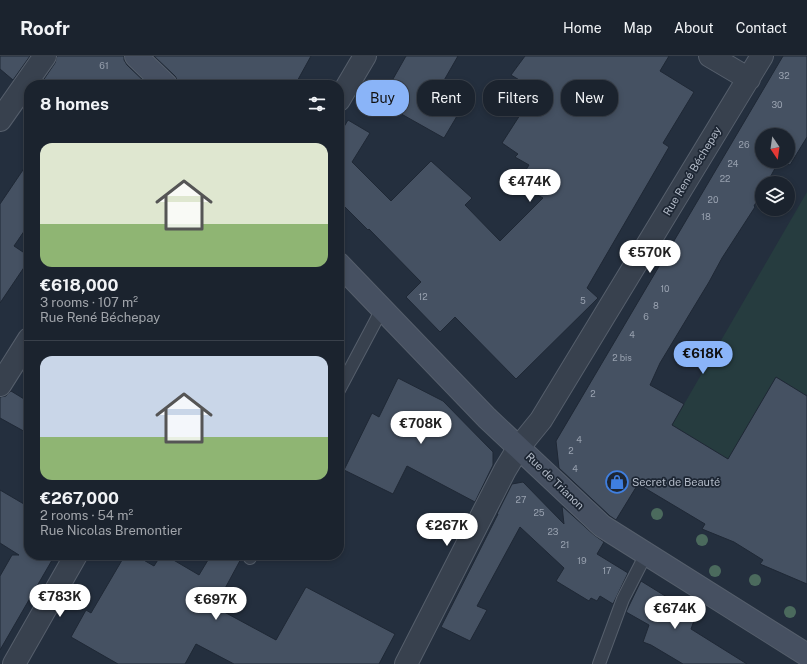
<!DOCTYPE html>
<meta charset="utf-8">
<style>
:root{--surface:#1b232e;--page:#282f3a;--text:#f1f3f6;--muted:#a0a4aa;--line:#39404a;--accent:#8ab4f8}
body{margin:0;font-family:"Public Sans",sans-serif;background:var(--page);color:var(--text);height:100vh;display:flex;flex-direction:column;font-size:15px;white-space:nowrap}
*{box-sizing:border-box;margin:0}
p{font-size:13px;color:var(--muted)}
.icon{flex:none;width:22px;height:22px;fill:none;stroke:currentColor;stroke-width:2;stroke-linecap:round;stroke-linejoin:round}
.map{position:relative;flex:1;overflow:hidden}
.side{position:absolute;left:24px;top:24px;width:320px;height:480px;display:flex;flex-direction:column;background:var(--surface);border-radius:16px;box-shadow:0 2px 6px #0003,0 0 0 1px var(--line)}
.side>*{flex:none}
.guide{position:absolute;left:356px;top:24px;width:380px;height:36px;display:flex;gap:8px}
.needle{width:26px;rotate:167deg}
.tools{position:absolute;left:755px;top:72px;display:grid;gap:8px}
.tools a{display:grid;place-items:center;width:40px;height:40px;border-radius:50%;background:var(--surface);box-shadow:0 2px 6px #0003,0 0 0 1px var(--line);font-size:20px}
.price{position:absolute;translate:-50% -34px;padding:0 9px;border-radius:14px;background:#fff;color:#222;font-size:13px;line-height:26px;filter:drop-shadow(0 1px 2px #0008)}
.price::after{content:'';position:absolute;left:50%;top:24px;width:12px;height:9px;margin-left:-6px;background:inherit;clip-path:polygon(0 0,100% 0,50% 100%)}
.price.current{background:var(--accent);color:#111}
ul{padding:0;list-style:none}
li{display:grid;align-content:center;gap:8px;height:212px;padding:0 16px}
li+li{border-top:1px solid var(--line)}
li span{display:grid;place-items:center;height:124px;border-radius:12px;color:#555}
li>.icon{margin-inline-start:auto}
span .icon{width:72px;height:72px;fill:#fffc;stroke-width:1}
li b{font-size:17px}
h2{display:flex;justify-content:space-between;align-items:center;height:48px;padding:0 16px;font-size:17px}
.tag{padding:0 14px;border-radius:16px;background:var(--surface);box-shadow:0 2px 6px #0003,0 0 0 1px var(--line);font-size:14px;line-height:36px}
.tag.current{background:var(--accent);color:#111}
header{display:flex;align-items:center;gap:24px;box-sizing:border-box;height:56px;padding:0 20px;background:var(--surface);border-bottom:1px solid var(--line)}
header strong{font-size:19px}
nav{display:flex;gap:22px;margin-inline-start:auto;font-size:14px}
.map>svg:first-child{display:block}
</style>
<header>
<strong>Roofr</strong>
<nav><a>Home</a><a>Map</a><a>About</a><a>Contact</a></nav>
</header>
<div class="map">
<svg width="807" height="608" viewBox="0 0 807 608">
<rect width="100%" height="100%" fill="#242f3e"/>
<!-- green -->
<path fill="#263c3f" d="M807 136V338L803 344 791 330 776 321 747 371 770 385V429L672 369Z"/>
<!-- building -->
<path fill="#455162" stroke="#1f2835" d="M0 0H30L13 24 0 13Z
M57 0H124V4L127 9 148 29H40L55 7Z
M154 0H311L295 29H178V25L175 20Z
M406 0H458L435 40 460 55 444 82 380 46Z
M525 0H669L660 15 694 36 663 87 669 91 587 232 598 242 516 323 455 261 440 276 406 241 421 226 369 173 368 174 339 145V79L348 64 370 77 352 106 391 145 431 105 472 142 465 149 500 185 543 142 517 128 529 109 515 101 518 98 502 87 536 34 511 19Z
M783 0H807V81L790 109 783 105H788V79H762V105H779L767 127H762V136L754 150 755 151 722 202 709 226 692 254 660 307 650 329 684 348 672 369 728 403 776 321 807 340V528L760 508 763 504 734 486 702 473 705 468 638 428 616 464 610 460 559 412 556 385Z
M29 105V168L14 190 29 200V204L0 247V148Z
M398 322 443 345 493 396V409L475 446 407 410 393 438 344 414 372 357 379 361Z
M11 335 29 346V378L0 362V341L6 340Z
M523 426 564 468 562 450 594 479 604 486 597 498 628 517 613 548 600 540 597 545 591 542 589 545 556 525 564 512 520 471 477 550 487 554 470 585 441 571 498 458H497L512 428Z
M0 434 29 451V499H55L0 594V520L12 499H19L0 487Z
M125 499H135L154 510 161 499H165L199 519 211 499H243L215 551 276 584 306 531 395 578 379 608H234L196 588 185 608H118L71 581 86 554 91 557Z
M641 525 696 559 691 573 747 608H683L651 589 643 586 649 569 626 556Z"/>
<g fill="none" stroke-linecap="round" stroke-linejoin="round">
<!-- lane casing -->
<g stroke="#565f6c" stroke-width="14">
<path id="lane" d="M339 334 382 253
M250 502 251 499
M599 608 623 543 646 498"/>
</g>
<!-- street casing -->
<g stroke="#565f6c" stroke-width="24">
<path id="street" d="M710 0 749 23
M339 44 365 0
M0 64 45 0
M0 329 29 283
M14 608 76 499
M406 608 505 414 519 391 541 364 762 0"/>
</g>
<!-- secondary casing -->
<g stroke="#565f6c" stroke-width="24">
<path id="secondary" d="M136 0 166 29
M339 208 487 362 602 470 807 599"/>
</g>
<!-- lane -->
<use href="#lane" stroke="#38414e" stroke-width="12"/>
<!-- street -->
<use href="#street" stroke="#38414e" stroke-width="22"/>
<!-- secondary -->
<use href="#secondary" stroke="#465061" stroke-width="22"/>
</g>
<!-- trees -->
<g fill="#4b6a5d">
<circle cx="657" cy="458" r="6"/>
<circle cx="702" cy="484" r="6"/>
<circle cx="715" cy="515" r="6"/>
<circle cx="755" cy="524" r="6"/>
<circle cx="790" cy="556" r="6"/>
</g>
<!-- icons -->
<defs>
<g id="shop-ring" transform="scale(1.15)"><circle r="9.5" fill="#1d2633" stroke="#3f7fe0" stroke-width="1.5"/><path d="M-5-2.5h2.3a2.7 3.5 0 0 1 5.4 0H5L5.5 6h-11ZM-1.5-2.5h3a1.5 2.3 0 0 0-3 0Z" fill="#3f7fe0"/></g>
</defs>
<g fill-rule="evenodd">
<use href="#shop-ring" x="617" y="426"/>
</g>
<g text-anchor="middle" stroke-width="3.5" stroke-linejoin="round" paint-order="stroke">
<!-- number labels -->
<g font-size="9" fill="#98a1af">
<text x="104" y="13">61</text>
<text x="784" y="23">32</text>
<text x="777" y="52">30</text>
<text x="744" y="92">26</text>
<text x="733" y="111">24</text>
<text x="725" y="126">22</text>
<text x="713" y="147">20</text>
<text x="706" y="164">18</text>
<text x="665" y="236">10</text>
<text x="423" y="244">12</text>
<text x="583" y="248">5</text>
<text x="656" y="253">8</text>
<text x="646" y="264">6</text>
<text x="632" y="282">4</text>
<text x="622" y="305">2 bis</text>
<text x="593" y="341">2</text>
<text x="579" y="387">4</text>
<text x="571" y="398">2</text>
<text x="575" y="416">4</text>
<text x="521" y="447">27</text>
<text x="539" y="460">25</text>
<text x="553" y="479">23</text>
<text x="565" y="492">21</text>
<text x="582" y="508">19</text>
<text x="607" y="518">17</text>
</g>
<!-- street labels -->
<g font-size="11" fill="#b4bcc9" stroke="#1d2633">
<text transform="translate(692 115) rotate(-59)" y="4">Rue René Béchepay</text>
<text transform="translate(555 425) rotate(44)" y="4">Rue de Trianon</text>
</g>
<!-- poi labels -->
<g font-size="11" fill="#b4bcc9" stroke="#1d2633" text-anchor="start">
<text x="632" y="430">Secret de Beauté</text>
</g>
</g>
</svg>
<div class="tools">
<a><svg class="needle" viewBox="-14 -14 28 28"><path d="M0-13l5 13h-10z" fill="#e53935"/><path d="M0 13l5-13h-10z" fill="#a0a4aa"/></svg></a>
<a><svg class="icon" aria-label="layers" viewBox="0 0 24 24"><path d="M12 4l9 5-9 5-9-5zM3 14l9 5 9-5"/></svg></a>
</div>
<b class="price" style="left:530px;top:147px">€474K</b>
<b class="price" style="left:650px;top:218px">€570K</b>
<b class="price current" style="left:703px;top:319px">€618K</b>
<b class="price" style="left:421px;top:389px">€708K</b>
<b class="price" style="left:447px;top:491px">€267K</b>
<b class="price" style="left:60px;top:562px">€783K</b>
<b class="price" style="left:216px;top:565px">€697K</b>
<b class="price" style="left:675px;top:574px">€674K</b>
<div class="guide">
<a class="tag current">Buy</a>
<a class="tag">Rent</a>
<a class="tag">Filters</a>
<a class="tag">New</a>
</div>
<section class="side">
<h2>8 homes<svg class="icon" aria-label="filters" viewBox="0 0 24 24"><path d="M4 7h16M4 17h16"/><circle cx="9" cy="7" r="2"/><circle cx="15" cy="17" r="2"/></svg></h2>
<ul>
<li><span style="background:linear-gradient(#dfe7d0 65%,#8fb573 0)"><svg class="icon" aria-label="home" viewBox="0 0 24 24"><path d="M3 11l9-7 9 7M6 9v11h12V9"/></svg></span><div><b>€618,000</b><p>3 rooms · 107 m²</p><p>Rue René Béchepay</p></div></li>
<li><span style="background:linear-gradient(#c9d6e8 65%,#8fb573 0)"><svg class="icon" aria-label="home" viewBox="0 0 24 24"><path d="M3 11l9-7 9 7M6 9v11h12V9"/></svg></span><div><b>€267,000</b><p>2 rooms · 54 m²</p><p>Rue Nicolas Bremontier</p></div></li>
</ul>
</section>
</div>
